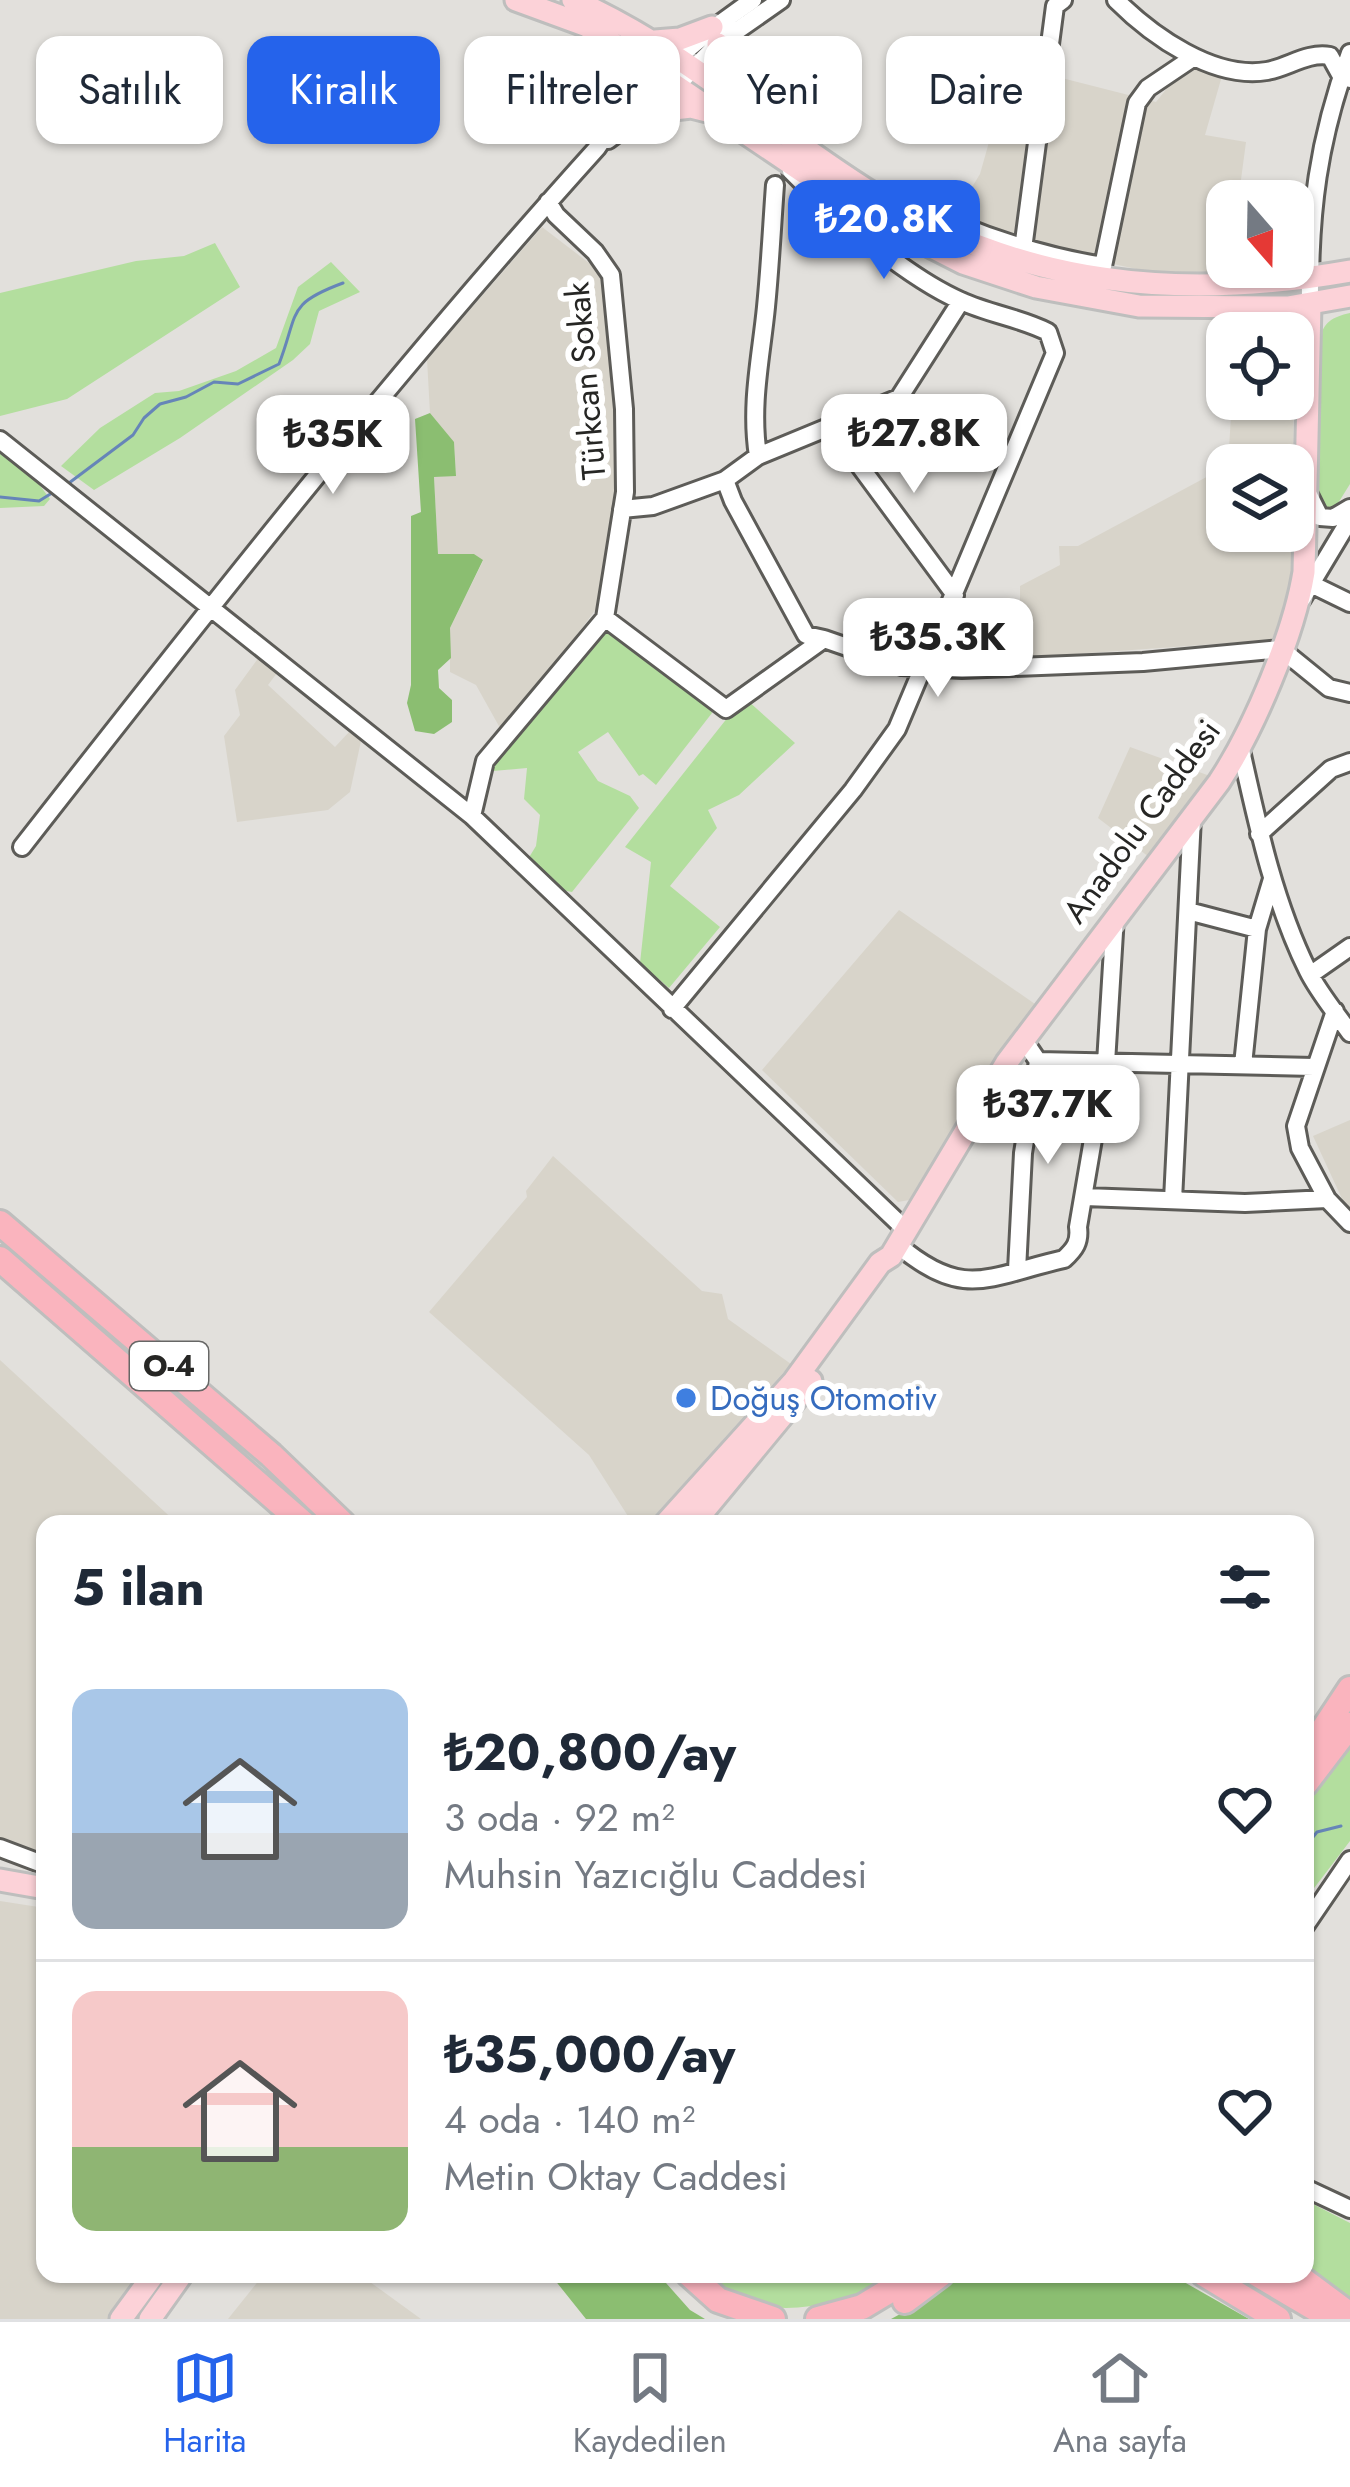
<!DOCTYPE html>
<html lang="tr">
<meta charset="utf-8">
<style>
:root{--surface:#fff;--page:#f2f2f3;--text:#1f2937;--muted:#747a83;--line:#e0e1e3;--accent:#2563eb}
body{margin:0;font-family:Jost,sans-serif;background:var(--page);color:var(--text);height:100vh;display:flex;flex-direction:column;font-size:45px;white-space:nowrap}
*{box-sizing:border-box;margin:0}
p{font-size:39px;color:var(--muted)}
.icon{flex:none;width:66px;height:66px;fill:none;stroke:currentColor;stroke-width:2;stroke-linecap:round;stroke-linejoin:round}
.map{position:relative;flex:1;overflow:hidden}
.details{position:absolute;left:36px;top:1515px;width:1278px;height:768px;display:flex;flex-direction:column;background:var(--surface);border-radius:24px;box-shadow:0 3px 9px #0004}
.details>*{flex:none}
.hud{position:absolute;left:36px;top:36px;width:1278px;height:108px;display:flex;gap:24px}
.needle{width:78px;rotate:160deg}
.tools{position:absolute;left:1206px;top:180px;display:grid;gap:24px}
.tools a{display:grid;place-items:center;width:108px;height:108px;border-radius:24px;background:var(--surface);box-shadow:0 3px 9px #0004;font-size:60px}
.price{position:absolute;translate:-50% -102px;padding:0 27px;border-radius:24px;background:#fff;color:#222;font-size:39px;line-height:78px;filter:drop-shadow(0 3px 6px #0008)}
.price::after{content:'';position:absolute;left:50%;top:72px;width:36px;height:27px;margin-left:-18px;background:inherit;clip-path:polygon(0 0,100% 0,50% 100%)}
.price.on{background:var(--accent);color:#fff}
ul{padding:0;list-style:none}
li{display:flex;align-items:center;gap:36px;height:300px;padding:0 36px}
li+li{border-top:3px solid var(--line)}
li span{display:grid;place-items:center;flex:none;width:336px;height:240px;border-radius:24px;color:#555}
li>.icon{margin-inline-start:auto}
span .icon{width:144px;height:144px;fill:#fffc;stroke-width:1}
li b{font-size:51px}
h2{display:flex;justify-content:space-between;align-items:center;height:144px;padding:0 36px;font-size:51px}
.tag{padding:0 42px;border-radius:24px;background:var(--surface);box-shadow:0 3px 9px #0004;font-size:42px;line-height:108px}
.tag.on{background:var(--accent);color:#fff}
.menu{display:flex;justify-content:space-around;align-items:center;height:168px;border-top:3px solid var(--line);background:var(--surface);font-size:33px;color:var(--muted)}
.menu a{display:grid;justify-items:center;gap:6px}
.menu .on{color:var(--accent)}
.map>svg:first-child{display:block}
</style>
<div class="map">
<svg width="1350" height="2319" viewBox="0 0 1350 2319">
<rect width="100%" height="100%" fill="#e2e0dc"/>
<!-- built -->
<path fill="#d8d4ca" d="M1192 57 1224 69 1205 135 1246 142 1240 187 1308 202 1293 242V201H1227V267H1266L1221 287 1024 245 955 215 980 174 1011 64 1047 69 1046 74 1156 102Z
M542 227 606 276 613 356 617 492 599 605 509 726 500 728 476 685 450 672V628L483 561 474 554 438 555 434 477 456 475 454 443 430 413 427 359Z
M1293 380 1295 561 1288 596 1272 640 1020 658V586L1060 565 1059 546H1078L1227 466V531H1293V465H1228L1232 399H1293Z
M259 657 277 673 268 685 335 747 349 732 361 741 350 792 328 810 237 822 224 736 240 715 235 690Z
M1130 747 1210 776 1149 857 1098 818Z
M899 910 1035 1004 909 1200 898 1202 762 1070Z
M1350 1120V1216L1313 1136Z
M553 1156 702 1291 722 1294 728 1319 791 1364 647 1524H633L589 1455 429 1312 527 1197 526 1191Z
M0 1360 178 1524H45V1856L0 1841Z
M0 1901 45 1908V2274H143L113 2319H0Z
M264 2274H359L421 2319H228Z"/>
<!-- green -->
<path fill="#b3de9e" d="M215 243 240 287 67 399 0 416V293L136 261 184 256Z
M331 262 360 292 319 311 310 344 293 360 180 438 94 490 61 466 100 428 155 393 179 391 236 371 276 348 298 287Z
M1350 313V484L1335 508 1327 511 1319 503V340C1324 322 1332 317 1350 313Z
M0 449 30 472 50 499 44 506 0 508Z
M616 632 710 706 712 713 656 785 643 774 639 776 608 732 578 752 598 781 630 796 639 808 572 892 561 890 528 859 536 846 540 815 524 799 527 768 493 771 491 766 600 634Z
M747 700 795 743 739 795 708 810 717 828 670 886 720 927 669 988 640 963 651 862 625 847 732 712Z
M1350 1743V1841L1305 1900V1809Z
M1305 2200 1350 2223V2299L1305 2269Z
M702 2274H903C852 2299 798 2319 741 2301 727 2294 714 2283 702 2274Z"/>
<!-- forest -->
<path fill="#8bbe71" d="M430 413 454 442 456 476 434 477 438 554H474L483 560 450 628 451 658 438 670 439 688 452 700V722L434 734 415 731 407 703 411 685V516L421 512 415 419Z
M550 2274H658L690 2310 705 2319H586Z
M957 2274H1170L1249 2319H891L928 2299Z"/>
<g fill="none" stroke-linecap="round" stroke-linejoin="round">
<!-- stream -->
<path stroke="#6685b8" stroke-width="3" d="M69 483 133 435 144 418 160 404 186 397 214 382 238 384 279 364C299 312 286 304 343 283
M0 497 39 501 52 493
M1305 1847 1317 1832 1341 1826"/>
<!-- minor casing -->
<g stroke="#5d5c58" stroke-width="22">
<path id="minor" d="M1116 0C1152 36 1214 80 1267 71 1289 67 1307 52 1330 56L1341 76 1350 79
M608 140 660 102 718 44 781 0
M897 196C963 230 1029 254 1103 266L1137 103 1148 88 1194 57
M548 202 556 215 595 252 611 275 624 409 625 492 605 618 726 709 824 639 902 666 962 669 1143 662 1281 649 1329 688 1350 693
M1023 249 1055 6 1063 0
M1310 304C1309 212 1318 140 1350 53
M831 427 955 595
M0 440 472 816 907 1231
M758 456C750 404 761 358 766 307 770 267 772 226 775 185
M725 480 733 501 806 635 824 639
M1309 495 1320 517 1333 518 1350 508
M622 509 653 506 725 480 758 456 899 398 961 301
M1311 584 1350 603
M1302 599 1350 519
M1240 746C1257 822 1273 900 1308 971 1319 993 1336 1013 1350 1033
M472 816 485 761 605 618
M1259 834 1331 769 1350 762
M22 847C208 609 395 372 597 148 634 91 697 38 753 0
M1188 911 1257 929
M1310 975 1350 947
M672 1009 853 790 897 729 1055 353 1048 332C1021 318 989 314 961 301 908 278 831 213 791 171
M1335 1011 1296 1126 1300 1148 1327 1199 1350 1223
M1023 1039 1038 1061 1314 1067
M1243 1065 1257 929 1272 879
M1085 1197 1245 1203 1327 1199
M1173 1200 1192 817
M898 1245C964 1301 989 1276 1064 1259 1075 1249 1080 1242 1078 1227L1106 1063 1115 916
M1017 1270 1023 1153 1038 1061
M0 1848 45 1865
M1305 1926 1350 1860
M1305 2188 1350 2209"/>
</g>
<!-- major casing -->
<g stroke="#bebebd" stroke-width="27">
<path id="major" d="M516 0 587 26 861 211 963 263 1036 287 1139 306 1288 307 1350 296
M573 0C684 49 771 131 873 194 1022 286 1180 301 1350 271
M655 41 680 39 712 27
M718 44 722 77 734 90
M610 45 620 64V113
M648 112 691 107 707 111
M1254 316 1274 320 1290 333
M665 1524 794 1381 880 1263 891 1256 1007 1062 1219 782C1254 729 1294 634 1304 572L1310 304
M693 1524 811 1381
M0 1880 45 1888
M121 2319 154 2274
M150 2319 182 2274"/>
</g>
<!-- highway casing -->
<g stroke="#bebebd" stroke-width="30">
<path id="highway" d="M0 1223 271 1455 343 1524
M0 1259 304 1524
M1305 1757 1350 1689
M1305 1784 1350 1725
M689 2274 718 2300 773 2319
M1204 2274 1278 2319
M1257 2274 1333 2319
M1295 2274 1350 2315
M905 2301 941 2274
M818 2319 862 2307 917 2274"/>
</g>
<!-- minor -->
<use href="#minor" stroke="#fff" stroke-width="16"/>
<!-- major -->
<use href="#major" stroke="#fcd2d8" stroke-width="21"/>
<!-- highway -->
<use href="#highway" stroke="#fab4be" stroke-width="24"/>
</g>
<!-- markers -->
<circle fill="#3f7fe0" stroke="#fff" stroke-width="4.5" cx="686" cy="1398" r="12"/>
<g text-anchor="middle" stroke-width="12" stroke-linejoin="round" paint-order="stroke">
<!-- shield labels -->
<rect fill="#fff" stroke="#676766" stroke-width="3" x="130" y="1342" width="78" height="48" rx="9"/>
<g font-size="30" font-weight="bold" fill="#262624">
<text x="169" y="1376">O-4</text>
</g>
<!-- street labels -->
<g font-size="33" fill="#262624" stroke="#fff">
<text transform="translate(585 381) rotate(-95)" y="12">Türkcan Sokak</text>
<text transform="translate(1141 821) rotate(-54)" y="12">Anadolu Caddesi</text>
</g>
<!-- shop labels -->
<g font-size="33" fill="#366cbe" stroke="#fff" text-anchor="start">
<text x="710" y="1410">Doğuş Otomotiv</text>
</g>
</g>
</svg>
<div class="tools">
<a><svg class="needle" viewBox="-14 -14 28 28"><path d="M0-13l5 13h-10z" fill="#e53935"/><path d="M0 13l5-13h-10z" fill="#747a83"/></svg></a>
<a><svg class="icon" aria-label="locate" viewBox="0 0 24 24"><circle cx="12" cy="12" r="6"/><path d="M12 2v4M12 18v4M2 12h4M18 12h4"/></svg></a>
<a><svg class="icon" aria-label="layers" viewBox="0 0 24 24"><path d="M12 4l9 5-9 5-9-5zM3 14l9 5 9-5"/></svg></a>
</div>
<b class="price on" style="left:884px;top:282px">₺20.8K</b>
<b class="price" style="left:914px;top:496px">₺27.8K</b>
<b class="price" style="left:333px;top:497px">₺35K</b>
<b class="price" style="left:938px;top:700px">₺35.3K</b>
<b class="price" style="left:1048px;top:1167px">₺37.7K</b>
<div class="hud">
<a class="tag">Satılık</a>
<a class="tag on">Kiralık</a>
<a class="tag">Filtreler</a>
<a class="tag">Yeni</a>
<a class="tag">Daire</a>
</div>
<section class="details">
<h2>5 ilan<svg class="icon" aria-label="filters" viewBox="0 0 24 24"><path d="M4 7h16M4 17h16"/><circle cx="9" cy="7" r="2"/><circle cx="15" cy="17" r="2"/></svg></h2>
<ul>
<li><span style="background:linear-gradient(#a9c7e8 60%,#9aa5b1 0)"><svg class="icon" aria-label="home" viewBox="0 0 24 24"><path d="M3 11l9-7 9 7M6 9v11h12V9"/></svg></span><div><b>₺20,800/ay</b><p>3 oda · 92 m²</p><p>Muhsin Yazıcığlu Caddesi</p></div><svg class="icon" aria-label="heart" viewBox="0 0 24 24"><path d="M12 20l-8-8c-3-5 5-10 8-4 3-6 11-1 8 4z"/></svg></li>
<li><span style="background:linear-gradient(#f6c9c9 65%,#8fb573 0)"><svg class="icon" aria-label="home" viewBox="0 0 24 24"><path d="M3 11l9-7 9 7M6 9v11h12V9"/></svg></span><div><b>₺35,000/ay</b><p>4 oda · 140 m²</p><p>Metin Oktay Caddesi</p></div><svg class="icon" aria-label="heart" viewBox="0 0 24 24"><path d="M12 20l-8-8c-3-5 5-10 8-4 3-6 11-1 8 4z"/></svg></li>
</ul>
</section>
</div>
<nav class="menu">
<a class="on"><svg class="icon" aria-label="map" viewBox="0 0 24 24"><path d="M3 6l6-2 6 2 6-2v14l-6 2-6-2-6 2zM9 4v14M15 6v14"/></svg>Harita</a>
<a><svg class="icon" aria-label="saved" viewBox="0 0 24 24"><path d="M7 4h10v16l-5-4-5 4z"/></svg>Kaydedilen</a>
<a><svg class="icon" aria-label="home" viewBox="0 0 24 24"><path d="M3 11l9-7 9 7M6 9v11h12V9"/></svg>Ana sayfa</a>
</nav>
